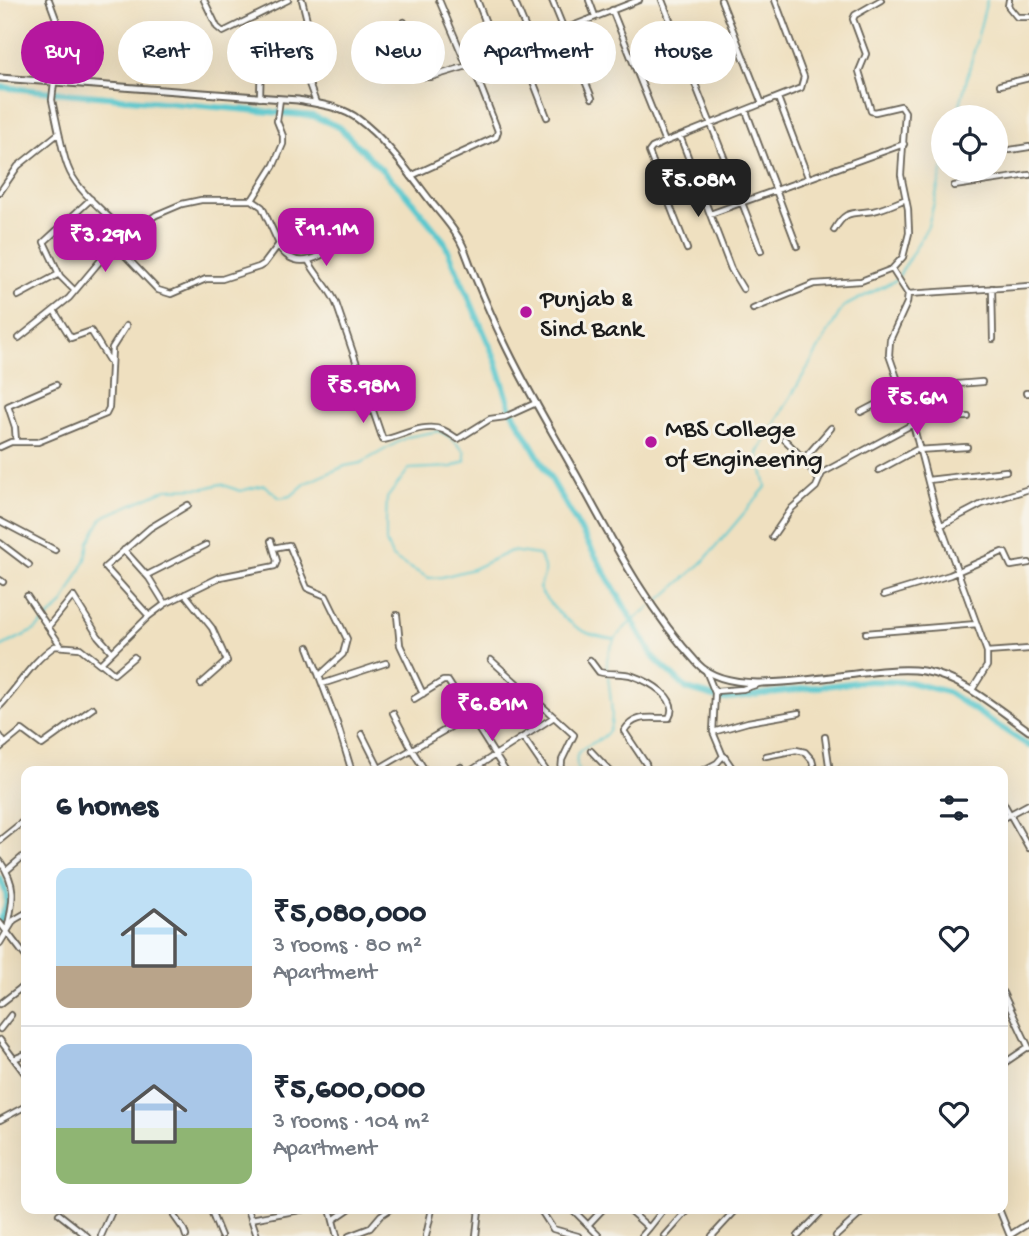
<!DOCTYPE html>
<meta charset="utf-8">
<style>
:root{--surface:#fff;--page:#f2f2f3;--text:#1f2937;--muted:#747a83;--line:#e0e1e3;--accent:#b5179e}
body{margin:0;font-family:"Gochi Hand",sans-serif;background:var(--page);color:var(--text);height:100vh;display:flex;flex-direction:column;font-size:26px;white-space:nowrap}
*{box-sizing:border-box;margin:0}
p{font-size:23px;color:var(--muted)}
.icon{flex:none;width:38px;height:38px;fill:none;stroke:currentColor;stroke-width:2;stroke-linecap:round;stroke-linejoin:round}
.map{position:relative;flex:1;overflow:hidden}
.drawer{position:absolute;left:21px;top:766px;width:987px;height:448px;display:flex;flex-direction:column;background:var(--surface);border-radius:14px;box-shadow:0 7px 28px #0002}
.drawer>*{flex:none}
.guide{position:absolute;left:21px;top:21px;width:987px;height:63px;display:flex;gap:14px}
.buttons{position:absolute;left:931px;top:105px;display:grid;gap:14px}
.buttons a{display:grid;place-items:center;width:77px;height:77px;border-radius:50%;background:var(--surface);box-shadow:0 7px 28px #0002;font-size:35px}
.price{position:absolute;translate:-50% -60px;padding:0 16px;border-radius:14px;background:var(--accent);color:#fff;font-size:23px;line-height:46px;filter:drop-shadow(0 2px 4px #0008)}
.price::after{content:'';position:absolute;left:50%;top:42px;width:21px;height:16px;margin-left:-10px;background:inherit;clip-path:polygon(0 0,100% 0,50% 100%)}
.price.active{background:#222;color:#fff}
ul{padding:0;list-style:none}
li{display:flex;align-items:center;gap:21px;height:175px;padding:0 35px}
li+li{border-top:2px solid var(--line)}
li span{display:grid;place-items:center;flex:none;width:196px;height:140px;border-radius:14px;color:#555}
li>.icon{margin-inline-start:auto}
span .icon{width:84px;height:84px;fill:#fffc;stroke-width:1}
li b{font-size:30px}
h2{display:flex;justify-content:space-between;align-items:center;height:84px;padding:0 35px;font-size:30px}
.tag{padding:0 24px;border-radius:32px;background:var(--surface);box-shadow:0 7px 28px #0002;font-size:24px;line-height:63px}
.tag.active{background:var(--accent);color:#fff}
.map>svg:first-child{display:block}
</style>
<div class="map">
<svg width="1029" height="1236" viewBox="0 0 1029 1236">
<rect width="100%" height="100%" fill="#f7f3e8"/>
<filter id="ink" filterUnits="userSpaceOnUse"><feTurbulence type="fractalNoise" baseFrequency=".0143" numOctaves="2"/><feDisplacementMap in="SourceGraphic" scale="14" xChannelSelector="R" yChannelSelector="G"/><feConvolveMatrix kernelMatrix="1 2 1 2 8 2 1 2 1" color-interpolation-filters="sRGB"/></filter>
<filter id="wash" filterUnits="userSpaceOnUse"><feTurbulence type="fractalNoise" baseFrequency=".00686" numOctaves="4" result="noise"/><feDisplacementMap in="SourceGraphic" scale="28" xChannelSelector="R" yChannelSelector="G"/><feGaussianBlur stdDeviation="1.57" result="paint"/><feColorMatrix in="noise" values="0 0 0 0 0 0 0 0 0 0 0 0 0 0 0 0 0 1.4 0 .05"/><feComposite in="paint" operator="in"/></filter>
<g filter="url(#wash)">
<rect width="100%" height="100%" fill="#efe0c0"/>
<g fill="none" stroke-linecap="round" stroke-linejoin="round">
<!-- stream -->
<path stroke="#5bc8ce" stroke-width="2" d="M957 117 987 0
M899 276 928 226 943 168
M655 604 702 563 766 487 758 453 843 307 896 280
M0 647 35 630 63 604 86 559 89 542 103 517 167 489 205 488 221 484 240 491 264 485 280 498 291 496 306 483 345 466 361 463 407 437 439 431 450 437 465 452V461L452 467 409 469 387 498 386 521V542L392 557 403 564 429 578 442 577 473 569 511 551 539 555C546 568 546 574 539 588 543 597 549 602 556 610 576 630 586 635 614 639
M607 671C604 640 628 624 650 607
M579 772C568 742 595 749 608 732 616 722 609 689 608 676"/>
<!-- canal -->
<path stroke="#5bc8ce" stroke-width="6" d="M0 87 313 116 339 127 405 193 444 241 495 358 511 409 654 658 687 689 722 699 865 681 909 682 947 692 1029 746
M0 878C9 895 9 903 0 920"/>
</g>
</g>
<g filter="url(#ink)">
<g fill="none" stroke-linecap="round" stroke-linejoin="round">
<!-- minor casing -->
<g stroke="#666155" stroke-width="8">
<path id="minor" d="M49 0 59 27V82
M204 0 217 27 223 32 288 0
M302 0 315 52 304 70 316 103
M439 0 467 66
M477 0 498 54
M514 0 531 41
M552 0 592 98
M589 0 595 16
M662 0 761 251
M721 0 762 104
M881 0 855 15 853 19 866 54 859 71 871 111 875 112 901 106 905 112 901 175 908 209 909 233 903 257 892 269 908 294 907 303 890 340 889 355 913 424 935 509 987 652V666L972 690
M1009 0 1008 6 1017 17H1029
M612 10 665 142
M404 22 426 77H431L474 64
M519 45 547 117
M1000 85 1029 78
M260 98 261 56 310 30
M778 98 808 177
M746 111 797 246
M59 133C62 146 64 160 70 172 81 195 109 215 127 235
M680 136 731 269 743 289
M1010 150 1029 147
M411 176 496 137 498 131 475 72V64L639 0
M954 186 1029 175
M0 192 18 166 59 133 52 100 54 82
M252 200 274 165 283 144V136L277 121 280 99
M710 214 904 144
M834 230C846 209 852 214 873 211 884 209 896 203 906 199
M279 247C304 284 347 236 368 217
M687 249 649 152 652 148 665 142 801 88 804 77 775 0
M308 260C316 276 329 287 336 303L383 440C401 437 423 422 443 430 448 432 453 436 458 439L490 419 505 417 536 403
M992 288 993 339
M75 291 60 276 44 242 91 199
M908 294 1029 286
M18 296 59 274
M753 309 814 284 861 281 892 269
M55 312 71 338 91 331 110 362
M19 338 69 298 100 261 127 235 156 215 182 204 201 200H252L262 207 279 244 264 264 259 267 222 279H206L171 294 158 290 115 245
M1026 393H1029
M861 412 907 388 982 382
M912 420 944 414 956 417H968
M784 439 804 459 818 479
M16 442 15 427 8 406 56 385
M0 447 11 442H38L106 414 109 408 112 348 126 326
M804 459 831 428
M879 470 916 450 967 447
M928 480 1006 471
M0 521 55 550
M940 526 982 504 1029 489
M772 537 792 508 816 487 822 473 913 424
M0 543 29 565
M273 548 289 545 307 588 326 596 347 639 343 654 319 676
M124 550 149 578 165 604
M147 575 206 545
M0 580 3 582
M185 594 212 628 227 661 201 684
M884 595 950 575 1002 552 1005 553 1011 566 1029 563
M27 596 61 646
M397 615 400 645 423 694
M149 616 105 567 150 528 188 505
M48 627 73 596 98 636 112 652
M866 633 977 624
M308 647 337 723 352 772
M987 652 1029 649
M491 660 574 735 562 760 561 772
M590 660 599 672C610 675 622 672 633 676 650 682 680 698 669 718 651 719 635 713 624 731L646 764 648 772
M101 663 114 674 134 657
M322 684 386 663
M715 691 743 689 761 683
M414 699 443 681H448L495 755 554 717
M0 706C19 686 32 661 55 646L80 648 100 664 149 616 165 604 220 577 275 566 277 561 271 541
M393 713 412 750 426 772
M713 732 748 722 799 713
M362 734 379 768
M0 736 5 744
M523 737 547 772
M825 737 830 772
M0 748 22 730 42 745 93 708
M591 751 611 772
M724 756 735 772
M766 756 796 750 805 752 812 760 815 772
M373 772 471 715
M454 772 461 767 466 772
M469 772 495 755 506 772
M700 772 717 763 723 756 713 732 715 693 706 671
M1003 802 1029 848
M1003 818 1029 804
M0 840 26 819
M0 861C18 887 13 901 7 930
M6 871 26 854
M0 923 26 957
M0 943 14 920 26 913
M1003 993 1029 1048
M0 1004 26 984
M0 1029 11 1015
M0 1040 26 1075
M14 1059 26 1054
M1003 1064 1028 1047
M0 1120 26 1106
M210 1209 221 1236
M248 1209 257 1236
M330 1209 337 1236
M540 1209 553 1229 578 1236
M572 1209 599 1236
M628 1209 649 1228 642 1236
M999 1209 1010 1236
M59 1214 87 1236
M174 1216 184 1230 186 1236
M251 1219 305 1209
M333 1220 349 1209
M588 1225 603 1209
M649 1228 664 1209
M1010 1235 1029 1223
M101 1236 113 1209
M349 1236 370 1228 381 1215 390 1209
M426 1236 432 1209
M476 1236 479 1209
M665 1236 689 1209
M712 1236 737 1209
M798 1236 824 1209
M836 1236 866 1209"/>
</g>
<!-- tertiary casing -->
<g stroke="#666155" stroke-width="9">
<path id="tertiary" d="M0 78 298 100C318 104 341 106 358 119 386 139 411 176 432 203 441 214 451 225 458 237 464 246 467 257 471 267 481 291 491 316 503 340 525 387 552 431 577 476 613 542 647 609 698 664 738 707 866 662 923 671 964 678 996 708 1029 731"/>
</g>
<!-- minor -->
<use href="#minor" stroke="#fff" stroke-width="4.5"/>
<!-- tertiary -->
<use href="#tertiary" stroke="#fff" stroke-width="5"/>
</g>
</g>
<!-- markers -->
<g fill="#b5179e" stroke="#f7f3e8" stroke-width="2.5">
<circle cx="526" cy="312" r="7"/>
<circle cx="651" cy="442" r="7"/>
</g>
<g text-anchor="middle" stroke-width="6" stroke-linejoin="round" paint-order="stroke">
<!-- poi labels -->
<g font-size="26" fill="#1c1c1c" stroke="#f7f3e8" text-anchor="start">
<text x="540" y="306">Punjab &amp;<tspan x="540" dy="30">Sind Bank</tspan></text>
<text x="665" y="436">MBS College<tspan x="665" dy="30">of Engineering</tspan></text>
</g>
</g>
</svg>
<div class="buttons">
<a><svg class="icon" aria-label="locate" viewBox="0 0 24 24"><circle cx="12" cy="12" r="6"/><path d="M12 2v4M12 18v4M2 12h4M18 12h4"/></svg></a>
</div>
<b class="price active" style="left:698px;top:219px">₹5.08M</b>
<b class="price" style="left:326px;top:268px">₹11.1M</b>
<b class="price" style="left:105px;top:274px">₹3.29M</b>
<b class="price" style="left:363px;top:425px">₹5.98M</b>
<b class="price" style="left:917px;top:437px">₹5.6M</b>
<b class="price" style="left:492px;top:743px">₹6.81M</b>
<div class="guide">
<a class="tag active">Buy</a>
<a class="tag">Rent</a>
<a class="tag">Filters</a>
<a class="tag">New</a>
<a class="tag">Apartment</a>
<a class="tag">House</a>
</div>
<section class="drawer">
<h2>6 homes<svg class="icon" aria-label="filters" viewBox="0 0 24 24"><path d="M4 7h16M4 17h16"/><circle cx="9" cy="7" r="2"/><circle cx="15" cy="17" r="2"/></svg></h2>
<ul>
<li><span style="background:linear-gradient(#bfe0f5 70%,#b9a48a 0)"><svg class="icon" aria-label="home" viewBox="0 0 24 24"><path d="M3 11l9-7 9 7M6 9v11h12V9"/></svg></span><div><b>₹5,080,000</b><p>3 rooms · 80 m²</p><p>Apartment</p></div><svg class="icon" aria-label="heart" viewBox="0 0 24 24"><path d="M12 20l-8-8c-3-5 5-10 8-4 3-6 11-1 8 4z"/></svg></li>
<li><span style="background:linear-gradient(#a9c7e8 60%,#8fb573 0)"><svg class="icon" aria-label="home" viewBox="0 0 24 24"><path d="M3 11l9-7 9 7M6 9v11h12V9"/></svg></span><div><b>₹5,600,000</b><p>3 rooms · 104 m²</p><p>Apartment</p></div><svg class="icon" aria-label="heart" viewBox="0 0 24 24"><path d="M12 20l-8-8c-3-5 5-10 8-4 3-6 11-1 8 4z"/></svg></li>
</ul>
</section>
</div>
